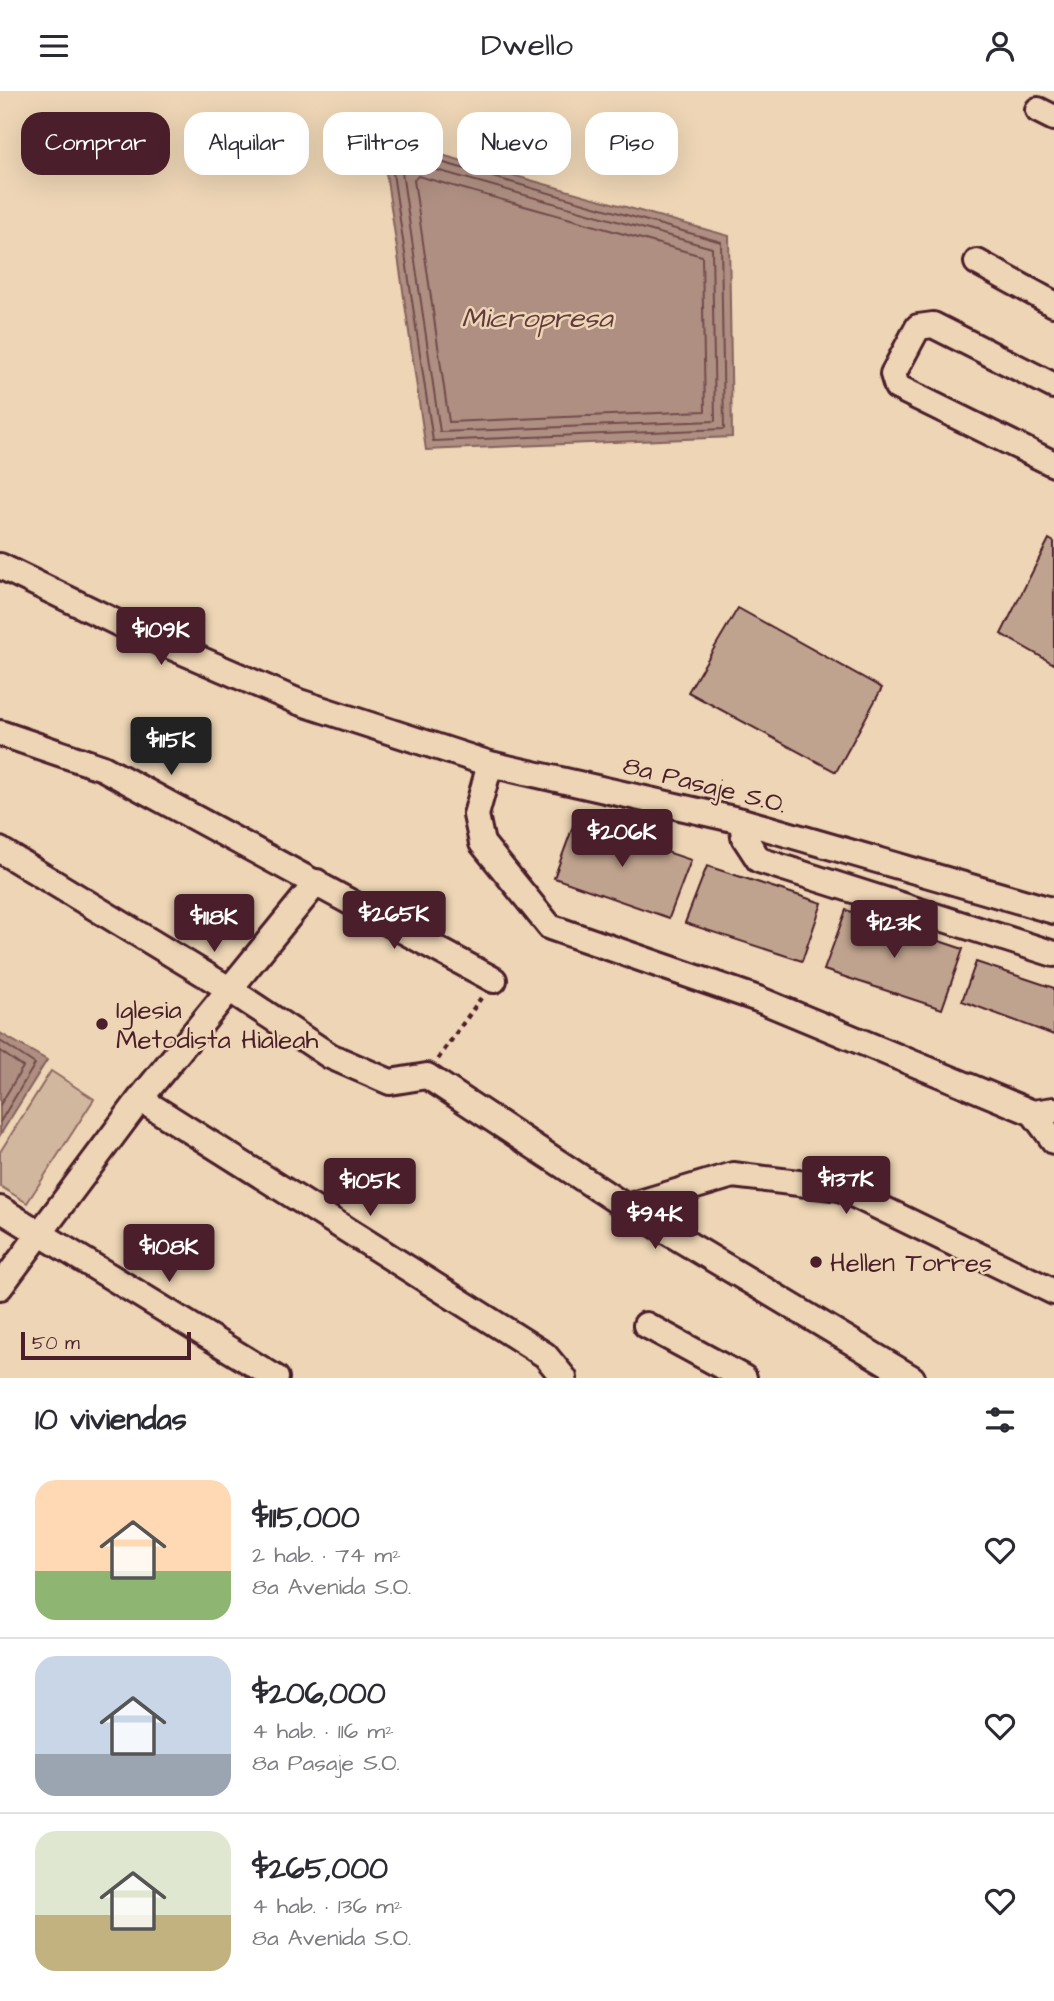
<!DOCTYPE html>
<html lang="es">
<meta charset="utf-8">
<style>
:root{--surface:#fff;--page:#f2f2f3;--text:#2b2b33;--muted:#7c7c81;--line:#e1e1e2;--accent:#4a1f2b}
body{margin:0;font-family:"Architects Daughter",sans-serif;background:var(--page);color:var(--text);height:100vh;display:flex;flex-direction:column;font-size:26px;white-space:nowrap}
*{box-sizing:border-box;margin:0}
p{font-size:23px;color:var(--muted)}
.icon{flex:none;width:38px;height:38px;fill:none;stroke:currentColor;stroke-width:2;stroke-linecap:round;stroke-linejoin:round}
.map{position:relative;height:1287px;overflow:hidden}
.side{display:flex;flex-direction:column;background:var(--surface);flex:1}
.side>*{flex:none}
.hud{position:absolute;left:21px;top:21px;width:700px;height:63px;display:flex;gap:14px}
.scale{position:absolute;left:21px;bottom:18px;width:170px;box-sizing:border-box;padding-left:7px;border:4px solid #4a1f2b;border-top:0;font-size:19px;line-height:24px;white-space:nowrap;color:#4a1f2b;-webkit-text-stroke:5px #edd5b5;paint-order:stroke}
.price{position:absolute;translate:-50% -60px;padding:0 16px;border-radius:7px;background:var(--accent);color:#fff;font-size:23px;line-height:46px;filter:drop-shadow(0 2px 4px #0008)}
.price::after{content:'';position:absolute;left:50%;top:42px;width:21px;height:16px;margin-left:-10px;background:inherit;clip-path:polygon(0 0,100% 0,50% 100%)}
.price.current{background:#222;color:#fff}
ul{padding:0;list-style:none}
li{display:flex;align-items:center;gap:21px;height:175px;padding:0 35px}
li+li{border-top:2px solid var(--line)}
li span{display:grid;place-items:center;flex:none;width:196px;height:140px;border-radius:21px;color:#555}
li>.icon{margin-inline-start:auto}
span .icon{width:84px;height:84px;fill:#fffc;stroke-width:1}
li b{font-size:30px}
h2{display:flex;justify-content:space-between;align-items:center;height:84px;padding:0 35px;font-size:30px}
.pill{padding:0 24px;border-radius:21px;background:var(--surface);box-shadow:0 7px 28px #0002;font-size:24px;line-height:63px}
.pill.current{background:var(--accent);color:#fff}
header{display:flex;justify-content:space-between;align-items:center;height:91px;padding:0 35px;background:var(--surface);font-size:32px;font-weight:600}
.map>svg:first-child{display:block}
</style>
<header><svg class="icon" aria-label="menu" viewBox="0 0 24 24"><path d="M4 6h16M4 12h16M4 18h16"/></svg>Dwello<svg class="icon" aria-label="person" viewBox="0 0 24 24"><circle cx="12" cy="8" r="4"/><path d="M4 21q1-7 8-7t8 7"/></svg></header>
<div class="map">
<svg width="1054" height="1287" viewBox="0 0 1054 1287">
<rect width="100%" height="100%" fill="#edd5b5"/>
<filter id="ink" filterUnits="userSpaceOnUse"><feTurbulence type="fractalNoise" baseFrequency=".0143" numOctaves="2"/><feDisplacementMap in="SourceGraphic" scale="14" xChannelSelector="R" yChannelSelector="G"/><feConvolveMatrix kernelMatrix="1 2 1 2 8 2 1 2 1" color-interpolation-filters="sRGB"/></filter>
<g filter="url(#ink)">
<!-- green -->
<path fill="#d2b79f" stroke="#8e6b65" stroke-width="2" d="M51 980 94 1008 27 1112 0 1095V1061Z"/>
<!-- water -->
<path fill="#ae8f81" stroke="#86625f" stroke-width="2" d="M381 47 729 145 732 346 426 359Z
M0 942 47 969 0 1044Z"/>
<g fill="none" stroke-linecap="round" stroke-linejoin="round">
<!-- shore -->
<path stroke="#724c4d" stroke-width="2" d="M395 58 721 151 724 338 433 350 390 62Z
M405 70 712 157 715 330 440 341 401 74Z
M418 85 702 165 705 320 449 331 414 89Z
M0 950 35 973 0 1031
M0 960 23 976 0 1014"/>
</g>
<!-- building -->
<path fill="#bfa38e" stroke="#4a1f2b" stroke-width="2" d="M1049 448 1054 451V573L1001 543Z
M738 517 882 597 836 681 688 601Z
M575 730 691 769 669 827 554 787Z
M707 775 822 812 802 870 685 832Z
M846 819 963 858 942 918 824 879Z
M976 871 1054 897V944L962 910Z"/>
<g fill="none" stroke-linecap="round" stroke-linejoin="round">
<!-- minor casing -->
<g stroke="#4a1f2b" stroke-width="30">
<path id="minor" d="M1038 19 1054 27
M977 171 1054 213
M1054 295 933 234 918 236 893 283 897 296 1054 373
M0 475 130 538 299 611 490 673 742 730 1054 820
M0 642 103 677 494 889
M490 673 476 724 482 752 550 836 758 908 1033 1022 1054 1019
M742 730 744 746 759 769 1054 863
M0 759 229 898 330 965 390 991 427 985 626 1116 912 1287
M140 1008 545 1264 564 1287
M1033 1022 1054 1050
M626 1116 733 1084 840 1097 1054 1201
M0 1118 276 1287
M0 1196 140 1008 317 791
M646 1234 744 1287"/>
</g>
<!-- path -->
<path stroke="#4a1f2b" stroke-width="4.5" stroke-dasharray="5 5" stroke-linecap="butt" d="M438 968 481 907"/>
<!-- minor -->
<use href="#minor" stroke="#edd5b5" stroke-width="24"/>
</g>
</g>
<!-- markers -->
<g fill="#4a1f2b" stroke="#edd5b5" stroke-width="2.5">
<circle cx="102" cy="933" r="7"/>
<circle cx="816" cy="1171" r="7"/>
</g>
<g text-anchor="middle" stroke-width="5" stroke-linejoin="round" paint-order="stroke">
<!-- street labels -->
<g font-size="26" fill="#4a1f2b" stroke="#edd5b5">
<text transform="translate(705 693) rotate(14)" y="9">8a Pasaje S.O.</text>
</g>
<!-- poi labels -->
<g font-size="26" fill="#4a1f2b" stroke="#edd5b5" text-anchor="start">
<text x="116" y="927">Iglesia<tspan x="116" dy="30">Metodista Hialeah</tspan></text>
<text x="830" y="1180">Hellen Torres</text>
</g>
<!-- water labels -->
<g font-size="28" font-style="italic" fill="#633b40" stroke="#edd5b5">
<text x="537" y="236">Micropresa</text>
</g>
</g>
</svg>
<div class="scale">50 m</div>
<b class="price" style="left:161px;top:576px">$109K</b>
<b class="price current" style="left:171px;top:686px">$115K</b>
<b class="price" style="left:622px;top:778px">$206K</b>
<b class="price" style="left:394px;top:860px">$265K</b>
<b class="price" style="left:214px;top:863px">$118K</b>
<b class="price" style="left:894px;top:869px">$123K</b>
<b class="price" style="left:846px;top:1125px">$137K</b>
<b class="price" style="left:370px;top:1127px">$105K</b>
<b class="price" style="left:655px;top:1160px">$94K</b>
<b class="price" style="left:169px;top:1193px">$108K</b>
<div class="hud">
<a class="pill current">Comprar</a>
<a class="pill">Alquilar</a>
<a class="pill">Filtros</a>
<a class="pill">Nuevo</a>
<a class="pill">Piso</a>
</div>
</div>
<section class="side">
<h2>10 viviendas<svg class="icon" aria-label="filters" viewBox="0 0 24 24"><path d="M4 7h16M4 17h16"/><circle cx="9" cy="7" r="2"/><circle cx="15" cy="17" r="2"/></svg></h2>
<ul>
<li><span style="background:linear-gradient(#ffd9b3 65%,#8fb573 0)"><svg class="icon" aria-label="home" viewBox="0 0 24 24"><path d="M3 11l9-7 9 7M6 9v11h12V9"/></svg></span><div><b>$115,000</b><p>2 hab. · 74 m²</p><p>8a Avenida S.O.</p></div><svg class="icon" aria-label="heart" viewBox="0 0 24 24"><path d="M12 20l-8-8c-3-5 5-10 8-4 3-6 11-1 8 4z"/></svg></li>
<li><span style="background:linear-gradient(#c9d6e8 70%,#9aa5b1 0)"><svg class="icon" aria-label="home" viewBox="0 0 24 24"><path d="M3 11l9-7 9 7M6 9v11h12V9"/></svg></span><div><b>$206,000</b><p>4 hab. · 116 m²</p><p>8a Pasaje S.O.</p></div><svg class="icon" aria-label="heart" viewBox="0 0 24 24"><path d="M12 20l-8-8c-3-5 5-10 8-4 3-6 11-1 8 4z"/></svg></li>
<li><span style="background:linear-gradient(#dfe7d0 60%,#c2b280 0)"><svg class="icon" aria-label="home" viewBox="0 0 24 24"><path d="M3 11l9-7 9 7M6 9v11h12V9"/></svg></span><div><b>$265,000</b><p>4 hab. · 136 m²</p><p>8a Avenida S.O.</p></div><svg class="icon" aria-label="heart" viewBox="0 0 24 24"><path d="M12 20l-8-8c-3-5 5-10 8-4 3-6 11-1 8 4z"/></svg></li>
</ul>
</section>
